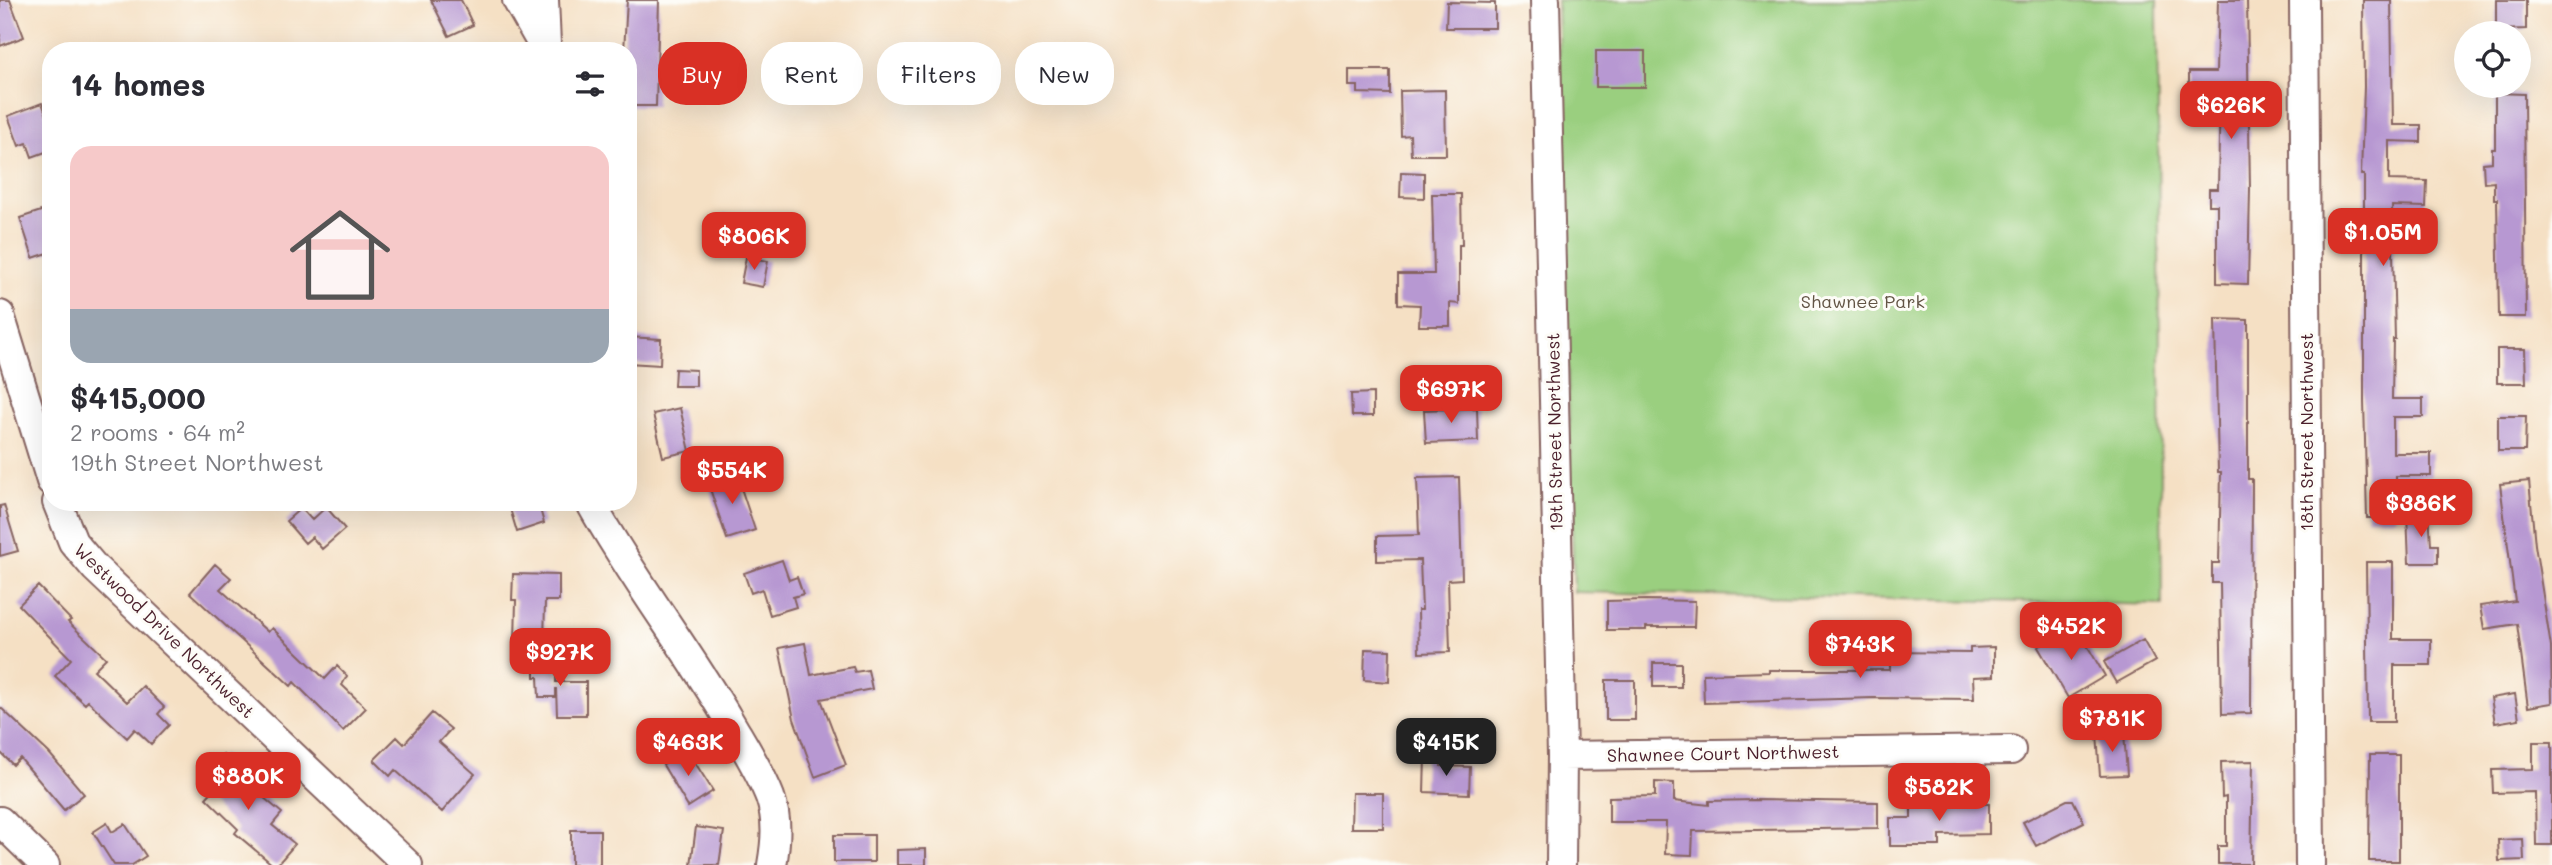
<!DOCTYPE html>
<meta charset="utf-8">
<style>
:root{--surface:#fff;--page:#f7f7f7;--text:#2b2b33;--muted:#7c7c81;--line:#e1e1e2;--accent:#d93025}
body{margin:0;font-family:Mali,sans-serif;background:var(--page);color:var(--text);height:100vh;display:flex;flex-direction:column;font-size:26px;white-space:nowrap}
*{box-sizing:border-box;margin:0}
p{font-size:23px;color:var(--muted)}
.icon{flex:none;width:38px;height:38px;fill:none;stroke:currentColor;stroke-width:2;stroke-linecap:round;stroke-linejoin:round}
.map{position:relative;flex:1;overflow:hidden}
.sheet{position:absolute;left:42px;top:42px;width:595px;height:469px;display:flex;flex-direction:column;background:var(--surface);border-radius:28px;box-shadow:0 7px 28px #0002}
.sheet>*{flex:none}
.banner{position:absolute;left:658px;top:42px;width:665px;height:63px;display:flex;gap:14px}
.controls{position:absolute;left:2454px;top:21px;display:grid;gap:14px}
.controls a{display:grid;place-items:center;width:77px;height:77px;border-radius:50%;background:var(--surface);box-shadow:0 7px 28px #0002;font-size:35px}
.price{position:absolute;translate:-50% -60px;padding:0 16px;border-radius:14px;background:var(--accent);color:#fff;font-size:23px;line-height:46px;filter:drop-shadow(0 2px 4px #0008)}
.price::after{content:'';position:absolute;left:50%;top:42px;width:21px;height:16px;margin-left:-10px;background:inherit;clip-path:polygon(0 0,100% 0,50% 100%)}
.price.current{background:#222;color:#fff}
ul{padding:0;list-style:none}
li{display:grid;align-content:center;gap:14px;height:371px;padding:0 28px}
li+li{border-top:2px solid var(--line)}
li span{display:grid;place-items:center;height:217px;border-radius:21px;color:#555}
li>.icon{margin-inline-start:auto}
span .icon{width:126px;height:126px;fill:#fffc;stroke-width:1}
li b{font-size:30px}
h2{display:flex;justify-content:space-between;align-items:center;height:84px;padding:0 28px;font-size:30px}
.pill{padding:0 24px;border-radius:28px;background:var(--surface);box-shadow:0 7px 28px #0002;font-size:24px;line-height:63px}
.pill.current{background:var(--accent);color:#fff}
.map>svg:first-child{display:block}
</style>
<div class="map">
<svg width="2552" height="865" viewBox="0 0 2552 865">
<rect width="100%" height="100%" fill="#fdfcf7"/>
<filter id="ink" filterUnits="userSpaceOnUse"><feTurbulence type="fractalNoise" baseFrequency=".0143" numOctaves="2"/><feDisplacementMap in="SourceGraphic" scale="14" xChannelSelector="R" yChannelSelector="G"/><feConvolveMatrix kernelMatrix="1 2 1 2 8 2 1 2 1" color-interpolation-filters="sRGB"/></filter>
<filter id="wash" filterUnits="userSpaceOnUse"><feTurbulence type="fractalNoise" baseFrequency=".00686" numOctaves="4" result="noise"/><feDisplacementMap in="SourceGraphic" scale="28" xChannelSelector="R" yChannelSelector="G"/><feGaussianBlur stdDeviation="1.57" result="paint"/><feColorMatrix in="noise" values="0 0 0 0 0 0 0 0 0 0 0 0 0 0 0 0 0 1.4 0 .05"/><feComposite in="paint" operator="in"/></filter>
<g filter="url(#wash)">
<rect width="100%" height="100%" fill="#f5e0c4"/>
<!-- green -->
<path fill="#9acf7f" stroke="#727755" stroke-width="2" d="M1557 0H2157L2162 605 1574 592Z"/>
<g id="blocks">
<!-- building -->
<path fill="#b798d2" d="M0 0H10L24 37 0 46Z
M431 0H461L473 25 449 36Z
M627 0H659L656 106H628V51H624Z
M2218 0H2247L2250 189 2248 284 2217 283V205H2209V189H2218L2220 89 2189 90V72H2216Z
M2363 0H2391L2393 125H2421V142L2389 141V180L2427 181 2426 207 2392 206 2395 339H2393L2392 399H2423V417H2393V453H2431V476H2396V518H2367L2364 401V175H2361L2364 87Z
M2496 0H2526V29L2496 30Z
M1447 2 1495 3V28H1446Z
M1596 51H1645V87H1596Z
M1349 70H1390V94L1358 93V86H1349Z
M1445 90 1446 155H1411L1410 135 1401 136 1400 91Z
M2495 93 2524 94 2526 317H2499L2497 199H2494V182L2484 183 2483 163 2492 162V149H2495Z
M42 103 51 126V150L32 157 27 143 19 146 8 116Z
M1401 172 1424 173V198L1400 197Z
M1432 194H1461L1462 245H1459V304L1450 303V326H1419L1420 305 1398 304V274H1434Z
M47 209 51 219V252L33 258 20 218Z
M723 214 759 219 754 252 718 247Z
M746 257 768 261 763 287 741 283Z
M2215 319 2248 320V479H2252L2251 713 2222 714 2220 583H2212V563H2219L2221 472H2218Z
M628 337 661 339 660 365 628 363Z
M2497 349H2525L2526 383H2497Z
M675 369 696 370V386H674Z
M1373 393V416H1352L1351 394Z
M680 408 690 451 663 457 653 414Z
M1477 408 1478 441 1426 443 1424 410Z
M2498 416H2526L2525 451H2498Z
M736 473 755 530 727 539 708 483Z
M1459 477 1462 579 1448 580 1450 652 1419 653 1418 610H1422L1420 560 1377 561V536L1419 535 1417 478Z
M2529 481 2535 545 2551 647 2552 703 2528 707 2517 624 2484 629 2480 606 2515 601 2500 484Z
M508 502H538L544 523 517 532Z
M4 505 18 551 0 556V506Z
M326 507 345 529 322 549 312 537 305 543 286 521 301 508 312 520Z
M2429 510 2431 545H2438V563H2409L2407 512Z
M782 560 789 580 797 577 803 594 793 597 796 607 770 615 762 589 751 593 744 573Z
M2366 562H2393V639H2431V665H2394V722H2368Z
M215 564 231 578 220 589 268 632 272 628 325 679 337 666 347 676 342 685 366 708 343 731 294 682 291 686 190 593Z
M513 574 559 575V601H545L544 644 515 643 516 600H512Z
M38 586 71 620 68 622 106 658 94 670 127 702 143 686 164 707 158 714 169 725 151 744 135 729 127 738 88 701 85 704 55 676 71 659 19 605Z
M1646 600 1695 601 1694 627H1646V630H1607V601Z
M2075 625 2105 676 2068 698 2038 647Z
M2143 640 2155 661 2116 683 2104 662Z
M805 643 811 675 853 667 855 672 868 670 872 689 821 699 846 765 815 777 794 719 779 648Z
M1994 647V676L1973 677 1974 699 1873 698 1704 703 1703 674 1769 672V670H1890V652L1970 653V648Z
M1365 649 1390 650 1389 682 1364 680Z
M535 655H557L556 682H586V715H557L556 688V697H539L538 677H535Z
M1653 663H1681V687H1653Z
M1606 680H1635V720H1606Z
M2515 694 2519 719 2495 723 2491 698Z
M0 707 49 753 84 794 64 810 20 758 13 765 0 752Z
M432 713 451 729 439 742 475 774 442 812 395 770 390 776 374 760 397 737 404 744Z
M2124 732 2127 775 2100 776 2097 734Z
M2533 742H2552V845H2536L2535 792 2493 793 2492 770 2533 769Z
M687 750 713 791 688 807 663 765Z
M223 755 259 790 257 792 282 813 272 825 295 844 277 865H273L235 833 238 829 206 798 220 783 207 771Z
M2370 755H2399V861H2369Z
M1425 757 1441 758V766L1470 767 1469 794 1424 792Z
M2253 761 2251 864H2218V846H2226V797L2222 798 2221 762Z
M1655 782 1674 783V801L1709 805V801L1754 800 1878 802V828L1693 831 1692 855 1665 854 1666 822H1609V797L1655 796Z
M1352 793H1383V828H1351Z
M2067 800H2073L2084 822 2036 846 2023 822Z
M1911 803 1989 804V834L1940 835V846H1890V818H1911Z
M107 823 112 832 125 824 146 856 132 865H114L93 832Z
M696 827 724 831 719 865H691Z
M571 830H600V865H571Z
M834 835H874V862H834Z
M2523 839 2524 860 2499 861 2498 840Z
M926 849V865H897V850Z"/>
</g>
</g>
<g filter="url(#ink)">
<use href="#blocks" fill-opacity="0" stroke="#866361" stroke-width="2"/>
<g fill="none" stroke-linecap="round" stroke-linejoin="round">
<!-- minor casing -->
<g stroke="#866361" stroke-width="32">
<path id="minor" d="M517 0 546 51
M544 0 546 44
M1545 0 1562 756 1561 865
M2304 0 2310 865
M0 315 51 481
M57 502 73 542 95 568 408 865
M590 502C632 578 686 647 730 722 744 746 760 771 770 797 778 820 776 842 772 865
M1562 756 2011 750
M0 821 45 865"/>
</g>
<!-- minor -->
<use href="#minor" stroke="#fff" stroke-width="28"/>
</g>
</g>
<g text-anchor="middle" stroke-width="6" stroke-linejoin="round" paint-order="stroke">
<!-- park labels -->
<g font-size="18" fill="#625444" stroke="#fdfcf7">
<text x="1863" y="308">Shawnee Park</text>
</g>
<!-- street labels -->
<g font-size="18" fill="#4a1f2b" stroke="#fdfcf7">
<text transform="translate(1555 432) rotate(-91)" y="6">19th Street Northwest</text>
<text transform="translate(2307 432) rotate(-90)" y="6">18th Street Northwest</text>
<text transform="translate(164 631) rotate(44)" y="6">Westwood Drive Northwest</text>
<text transform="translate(1723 754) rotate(-1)" y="6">Shawnee Court Northwest</text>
</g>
</g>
</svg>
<div class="controls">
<a><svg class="icon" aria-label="locate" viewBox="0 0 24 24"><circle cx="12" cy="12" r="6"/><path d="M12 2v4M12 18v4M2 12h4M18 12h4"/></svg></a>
</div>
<b class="price" style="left:2231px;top:141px">$626K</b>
<b class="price" style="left:2383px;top:268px">$1.05M</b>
<b class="price" style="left:754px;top:272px">$806K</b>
<b class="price" style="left:1451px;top:425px">$697K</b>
<b class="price" style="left:732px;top:506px">$554K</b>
<b class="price" style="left:2421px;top:539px">$386K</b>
<b class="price" style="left:2071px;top:662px">$452K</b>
<b class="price" style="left:1860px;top:680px">$743K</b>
<b class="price" style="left:560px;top:688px">$927K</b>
<b class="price" style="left:2112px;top:754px">$781K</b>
<b class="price" style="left:688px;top:778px">$463K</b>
<b class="price current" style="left:1446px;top:778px">$415K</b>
<b class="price" style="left:248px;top:812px">$880K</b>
<b class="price" style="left:1939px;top:823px">$582K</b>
<div class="banner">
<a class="pill current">Buy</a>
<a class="pill">Rent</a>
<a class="pill">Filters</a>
<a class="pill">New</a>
</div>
<section class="sheet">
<h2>14 homes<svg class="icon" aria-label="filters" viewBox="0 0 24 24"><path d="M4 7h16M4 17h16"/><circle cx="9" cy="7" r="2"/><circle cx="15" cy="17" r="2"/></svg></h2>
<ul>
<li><span style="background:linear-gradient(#f6c9c9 75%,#9aa5b1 0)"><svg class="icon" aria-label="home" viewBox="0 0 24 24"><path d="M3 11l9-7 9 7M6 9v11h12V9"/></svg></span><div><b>$415,000</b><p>2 rooms · 64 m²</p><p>19th Street Northwest</p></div></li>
</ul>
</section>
</div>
